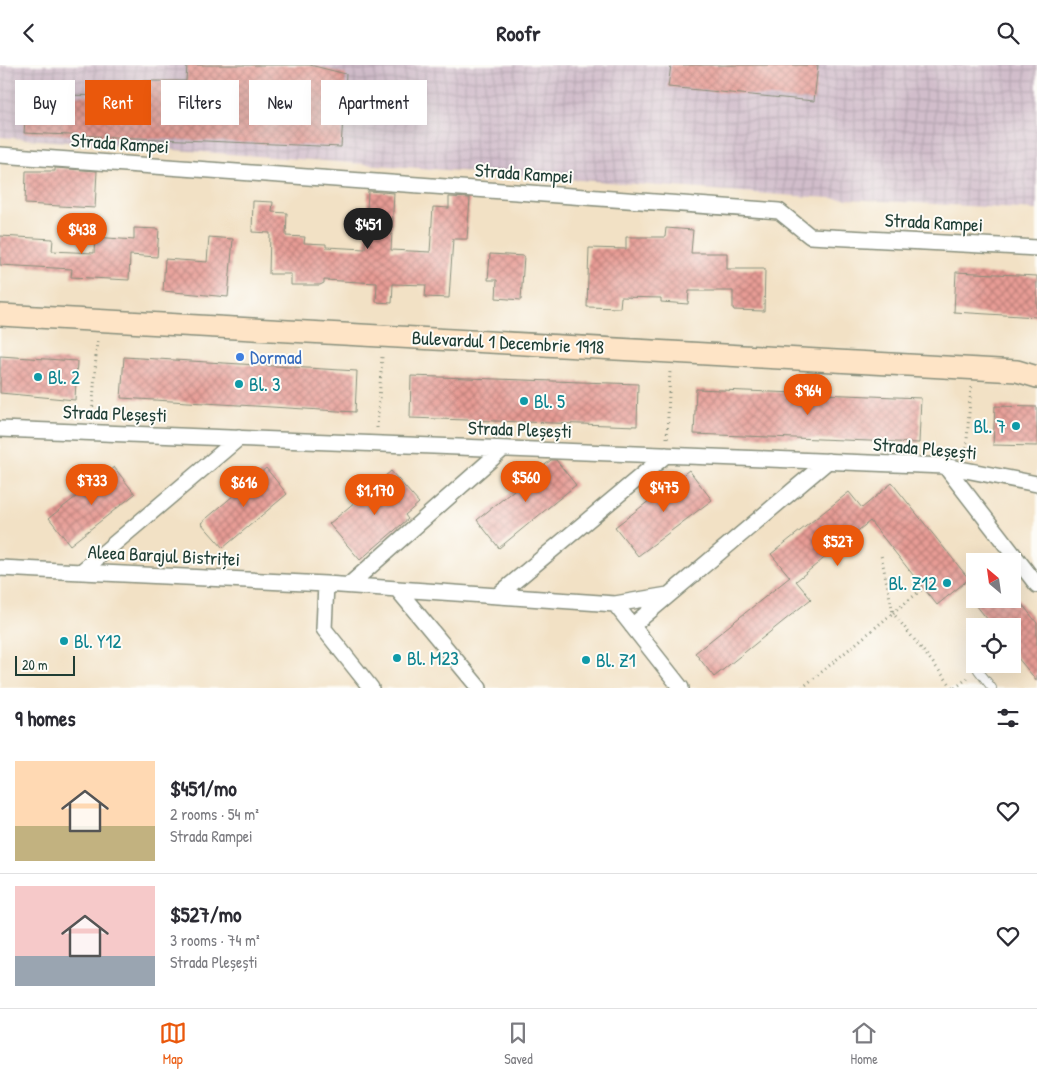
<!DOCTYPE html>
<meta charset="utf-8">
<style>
:root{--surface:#fff;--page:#f7f7f7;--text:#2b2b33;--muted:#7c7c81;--line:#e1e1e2;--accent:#ea580c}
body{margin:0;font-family:"Patrick Hand",sans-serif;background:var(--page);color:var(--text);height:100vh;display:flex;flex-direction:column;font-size:19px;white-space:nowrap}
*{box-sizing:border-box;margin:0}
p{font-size:16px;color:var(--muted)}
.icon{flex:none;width:28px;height:28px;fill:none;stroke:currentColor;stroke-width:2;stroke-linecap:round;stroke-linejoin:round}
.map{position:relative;height:623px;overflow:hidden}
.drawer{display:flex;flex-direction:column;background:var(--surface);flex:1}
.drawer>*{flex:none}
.hud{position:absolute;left:15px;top:15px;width:500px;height:45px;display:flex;gap:10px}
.needle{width:32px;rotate:331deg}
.tools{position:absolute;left:966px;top:488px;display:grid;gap:10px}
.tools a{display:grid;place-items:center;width:55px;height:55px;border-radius:0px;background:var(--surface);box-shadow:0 5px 20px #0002;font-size:25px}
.scale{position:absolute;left:15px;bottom:12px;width:60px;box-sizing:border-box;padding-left:5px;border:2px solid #1f3d34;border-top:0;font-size:14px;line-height:18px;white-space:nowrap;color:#1f3d34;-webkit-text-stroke:4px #fdfcf7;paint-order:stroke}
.price{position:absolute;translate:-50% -42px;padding:0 11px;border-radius:18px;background:var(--accent);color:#fff;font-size:16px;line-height:32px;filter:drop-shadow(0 1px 2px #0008)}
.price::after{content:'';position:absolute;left:50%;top:30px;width:15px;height:11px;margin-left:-8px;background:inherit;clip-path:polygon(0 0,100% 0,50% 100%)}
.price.active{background:#222;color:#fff}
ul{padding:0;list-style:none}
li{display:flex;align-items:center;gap:15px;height:125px;padding:0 15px}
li+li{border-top:1px solid var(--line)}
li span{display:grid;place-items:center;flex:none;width:140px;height:100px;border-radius:0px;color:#555}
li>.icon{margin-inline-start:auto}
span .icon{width:60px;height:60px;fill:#fffc;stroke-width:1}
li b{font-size:21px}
h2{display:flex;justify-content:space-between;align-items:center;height:60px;padding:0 15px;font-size:21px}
.tag{padding:0 18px;border-radius:0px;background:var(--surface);box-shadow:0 5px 20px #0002;font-size:18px;line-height:45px}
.tag.active{background:var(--accent);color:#fff}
header{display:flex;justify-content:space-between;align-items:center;height:65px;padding:0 15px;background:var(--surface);font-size:22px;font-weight:700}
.menu{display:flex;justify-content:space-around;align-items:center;height:70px;border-top:1px solid var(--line);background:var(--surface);font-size:14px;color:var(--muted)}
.menu a{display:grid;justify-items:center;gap:2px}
.menu .active{color:var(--accent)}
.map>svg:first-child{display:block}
</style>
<header><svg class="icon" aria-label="back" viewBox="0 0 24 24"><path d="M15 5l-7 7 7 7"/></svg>Roofr<svg class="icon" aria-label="search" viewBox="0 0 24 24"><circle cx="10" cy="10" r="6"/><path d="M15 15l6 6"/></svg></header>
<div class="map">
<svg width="1037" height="623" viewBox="0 0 1037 623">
<defs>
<pattern id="industrial-grid" width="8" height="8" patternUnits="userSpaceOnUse" patternTransform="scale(1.25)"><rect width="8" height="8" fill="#d1bdcb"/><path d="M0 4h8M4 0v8" fill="none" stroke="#b3a3af"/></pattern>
<pattern id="building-cross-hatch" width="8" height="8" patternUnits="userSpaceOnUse" patternTransform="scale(1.25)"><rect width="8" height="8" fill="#e79b94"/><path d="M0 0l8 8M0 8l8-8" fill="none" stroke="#bb807a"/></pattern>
</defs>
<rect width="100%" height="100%" fill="#fdfcf7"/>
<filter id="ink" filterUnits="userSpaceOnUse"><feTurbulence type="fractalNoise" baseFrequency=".02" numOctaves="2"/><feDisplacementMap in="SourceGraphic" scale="10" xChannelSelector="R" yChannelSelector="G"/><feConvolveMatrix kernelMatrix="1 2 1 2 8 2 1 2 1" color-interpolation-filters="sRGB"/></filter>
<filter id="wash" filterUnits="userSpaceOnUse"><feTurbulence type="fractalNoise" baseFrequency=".0096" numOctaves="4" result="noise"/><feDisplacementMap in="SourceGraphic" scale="20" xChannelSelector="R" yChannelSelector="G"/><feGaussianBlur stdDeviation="1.12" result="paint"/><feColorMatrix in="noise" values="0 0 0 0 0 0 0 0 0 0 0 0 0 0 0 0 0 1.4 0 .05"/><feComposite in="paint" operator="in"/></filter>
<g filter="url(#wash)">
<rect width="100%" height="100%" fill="#f2e1c5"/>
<!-- industrial -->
<path fill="url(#industrial-grid)" d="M0 0H1037V145L796 131 0 72Z"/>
<g id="blocks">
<!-- building -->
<path fill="url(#building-cross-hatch)" d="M187 0H310L346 9 341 82 24 68 27 29 142 32 143 16H186Z
M671 0H818L814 36 668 22Z
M55 103 97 106 95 143 25 139 26 106H55Z
M368 126 394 128 391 185 430 187 433 142 449 143V132L470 133 467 174H453L449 233 425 232 426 220 393 219 392 238 376 237 377 218 324 215V218L320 220H291V209H269L270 168 252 167 253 136 273 137 272 147 287 148 286 171 305 172 304 178 326 179V182L365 184Z
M134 163 159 164 157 192 130 190 129 215 71 212 72 204 0 200V171L53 174 52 186 94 188 95 172 134 175Z
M666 163 693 165 691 188H727V204H765L764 246 733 245V226H689L688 239 661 237V233L621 232 620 243 587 242 589 183 626 184V172H665Z
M209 172 233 174 228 232 163 226 165 194 207 197Z
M490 189 524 191 521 235 496 233 497 215H488Z
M956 207 1037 211V252L954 247Z
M0 291 77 296 75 335 0 328Z
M124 292 357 306 355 347 121 333Z
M411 311 638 319 637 361 410 353Z
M696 324 921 333 919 378 694 369Z
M995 341 1037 342V381L993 380Z
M551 395H556L576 420 499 483 477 455Z
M114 402 135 429 70 480 49 453Z
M266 403 287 429 223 483 201 458Z
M689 405 712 435 638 491 615 462Z
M391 406 419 438 405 450 408 454 360 495 329 459Z
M892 418 969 514 937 540 870 456 796 516 811 534 714 612 695 588 790 512 771 489 849 427 862 443Z
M971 534H1018L1037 558V616L1012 586V561H993Z"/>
</g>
</g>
<g filter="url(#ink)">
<use href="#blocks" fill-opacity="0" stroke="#888f7c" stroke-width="1"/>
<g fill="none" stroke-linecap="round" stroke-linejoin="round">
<!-- lane casing -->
<g stroke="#888f7c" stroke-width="10">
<path id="lane" d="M978 605 992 623"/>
</g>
<!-- street casing -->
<g stroke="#888f7c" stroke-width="18">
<path id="street" d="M0 90 779 146 810 171 1037 183
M0 364 945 401 1037 419
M945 401 1037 520
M0 503 326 519 615 539 668 530
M82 506 239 373
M326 519 324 564 371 623
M349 520 503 384
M397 524 479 623
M497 531 666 390
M615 539 681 623
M632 561 828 396"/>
</g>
<!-- secondary casing -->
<g stroke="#888f7c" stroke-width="24">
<path id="secondary" d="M0 250 1017 306 1037 312"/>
</g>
<!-- path -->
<path stroke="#888f7c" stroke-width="3" stroke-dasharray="1 4" stroke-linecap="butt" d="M92 352 97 276
M377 363 382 292
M667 373 670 306
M966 388 971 322
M921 525 893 548 953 623
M802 623 893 548 881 490
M955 623 968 613"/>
<!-- lane -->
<use href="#lane" stroke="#fff" stroke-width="8"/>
<!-- street -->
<use href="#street" stroke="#fff" stroke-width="15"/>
<!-- secondary -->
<use href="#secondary" stroke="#fee4c6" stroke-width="21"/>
</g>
</g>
<!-- markers -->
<circle fill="#3f7fe0" stroke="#fdfcf7" stroke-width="2" cx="240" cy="292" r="5"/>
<g fill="#0f9aa8" stroke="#fdfcf7" stroke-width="2">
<circle cx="38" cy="312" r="5"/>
<circle cx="239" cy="319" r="5"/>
<circle cx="524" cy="336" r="5"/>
<circle cx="1016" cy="361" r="5"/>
<circle cx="947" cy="518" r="5"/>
<circle cx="64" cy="576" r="5"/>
<circle cx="397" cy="593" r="5"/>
<circle cx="586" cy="595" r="5"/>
</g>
<g text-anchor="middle" stroke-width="4" stroke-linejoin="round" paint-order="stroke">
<!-- street labels -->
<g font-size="19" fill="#1f3d34" stroke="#fdfcf7">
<text transform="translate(120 78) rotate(4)" y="7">Strada Rampei</text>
<text transform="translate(524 108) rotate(4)" y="7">Strada Rampei</text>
<text transform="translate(934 157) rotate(3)" y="7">Strada Rampei</text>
<text transform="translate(508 277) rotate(3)" y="7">Bulevardul 1 Decembrie 1918</text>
<text transform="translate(115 348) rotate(2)" y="7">Strada Pleșești</text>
<text transform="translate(520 364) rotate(2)" y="7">Strada Pleșești</text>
<text transform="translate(925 383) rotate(5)" y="7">Strada Pleșești</text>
<text transform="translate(164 490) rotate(3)" y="7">Aleea Barajul Bistriței</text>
</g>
<!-- shop labels -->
<g font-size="19" fill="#366cbe" stroke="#fdfcf7" text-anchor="start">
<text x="250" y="299">Dormad</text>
</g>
<!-- culture labels -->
<g font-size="19" fill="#0d838f" stroke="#fdfcf7" text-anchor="start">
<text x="48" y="319">Bl. 2</text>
<text x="249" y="326">Bl. 3</text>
<text x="534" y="343">Bl. 5</text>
<text x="1006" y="368" text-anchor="end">Bl. 7</text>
<text x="937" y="525" text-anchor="end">Bl. Z12</text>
<text x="74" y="583">Bl. Y12</text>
<text x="407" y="600">Bl. M23</text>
<text x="596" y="602">Bl. Z1</text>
</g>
</g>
</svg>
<div class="tools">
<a><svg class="needle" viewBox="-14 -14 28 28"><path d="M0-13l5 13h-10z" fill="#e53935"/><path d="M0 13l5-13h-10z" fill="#7c7c81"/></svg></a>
<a><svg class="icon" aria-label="locate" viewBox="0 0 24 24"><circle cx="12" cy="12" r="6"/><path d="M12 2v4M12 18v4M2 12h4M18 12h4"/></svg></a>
</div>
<div class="scale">20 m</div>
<b class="price active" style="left:368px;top:185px">$451</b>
<b class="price" style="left:82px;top:190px">$438</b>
<b class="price" style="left:808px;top:351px">$964</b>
<b class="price" style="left:526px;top:438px">$560</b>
<b class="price" style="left:92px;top:441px">$733</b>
<b class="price" style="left:244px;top:443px">$616</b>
<b class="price" style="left:664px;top:448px">$475</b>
<b class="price" style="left:375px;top:451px">$1,170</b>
<b class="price" style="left:838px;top:502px">$527</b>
<div class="hud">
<a class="tag">Buy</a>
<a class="tag active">Rent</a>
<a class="tag">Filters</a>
<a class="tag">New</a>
<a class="tag">Apartment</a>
</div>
</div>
<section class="drawer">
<h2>9 homes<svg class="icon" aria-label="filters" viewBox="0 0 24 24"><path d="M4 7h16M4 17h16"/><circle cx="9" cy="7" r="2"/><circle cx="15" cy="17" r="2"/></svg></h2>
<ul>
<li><span style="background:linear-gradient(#ffd9b3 65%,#c2b280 0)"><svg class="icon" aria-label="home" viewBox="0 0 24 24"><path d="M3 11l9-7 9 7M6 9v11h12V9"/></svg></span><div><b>$451/mo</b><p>2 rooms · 54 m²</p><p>Strada Rampei</p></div><svg class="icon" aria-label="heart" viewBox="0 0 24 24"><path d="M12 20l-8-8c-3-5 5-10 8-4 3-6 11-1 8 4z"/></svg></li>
<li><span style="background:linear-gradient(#f6c9c9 70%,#9aa5b1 0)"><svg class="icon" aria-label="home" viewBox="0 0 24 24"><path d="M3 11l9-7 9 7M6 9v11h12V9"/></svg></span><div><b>$527/mo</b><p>3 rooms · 74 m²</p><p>Strada Pleșești</p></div><svg class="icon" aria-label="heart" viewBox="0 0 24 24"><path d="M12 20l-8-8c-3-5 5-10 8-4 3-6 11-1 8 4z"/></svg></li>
</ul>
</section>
<nav class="menu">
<a class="active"><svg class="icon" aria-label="map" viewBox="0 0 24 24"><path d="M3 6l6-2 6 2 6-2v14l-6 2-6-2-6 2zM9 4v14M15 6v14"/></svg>Map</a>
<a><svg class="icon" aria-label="saved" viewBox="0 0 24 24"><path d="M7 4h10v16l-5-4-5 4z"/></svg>Saved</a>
<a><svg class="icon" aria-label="home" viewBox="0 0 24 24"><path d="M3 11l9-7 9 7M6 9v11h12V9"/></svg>Home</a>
</nav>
